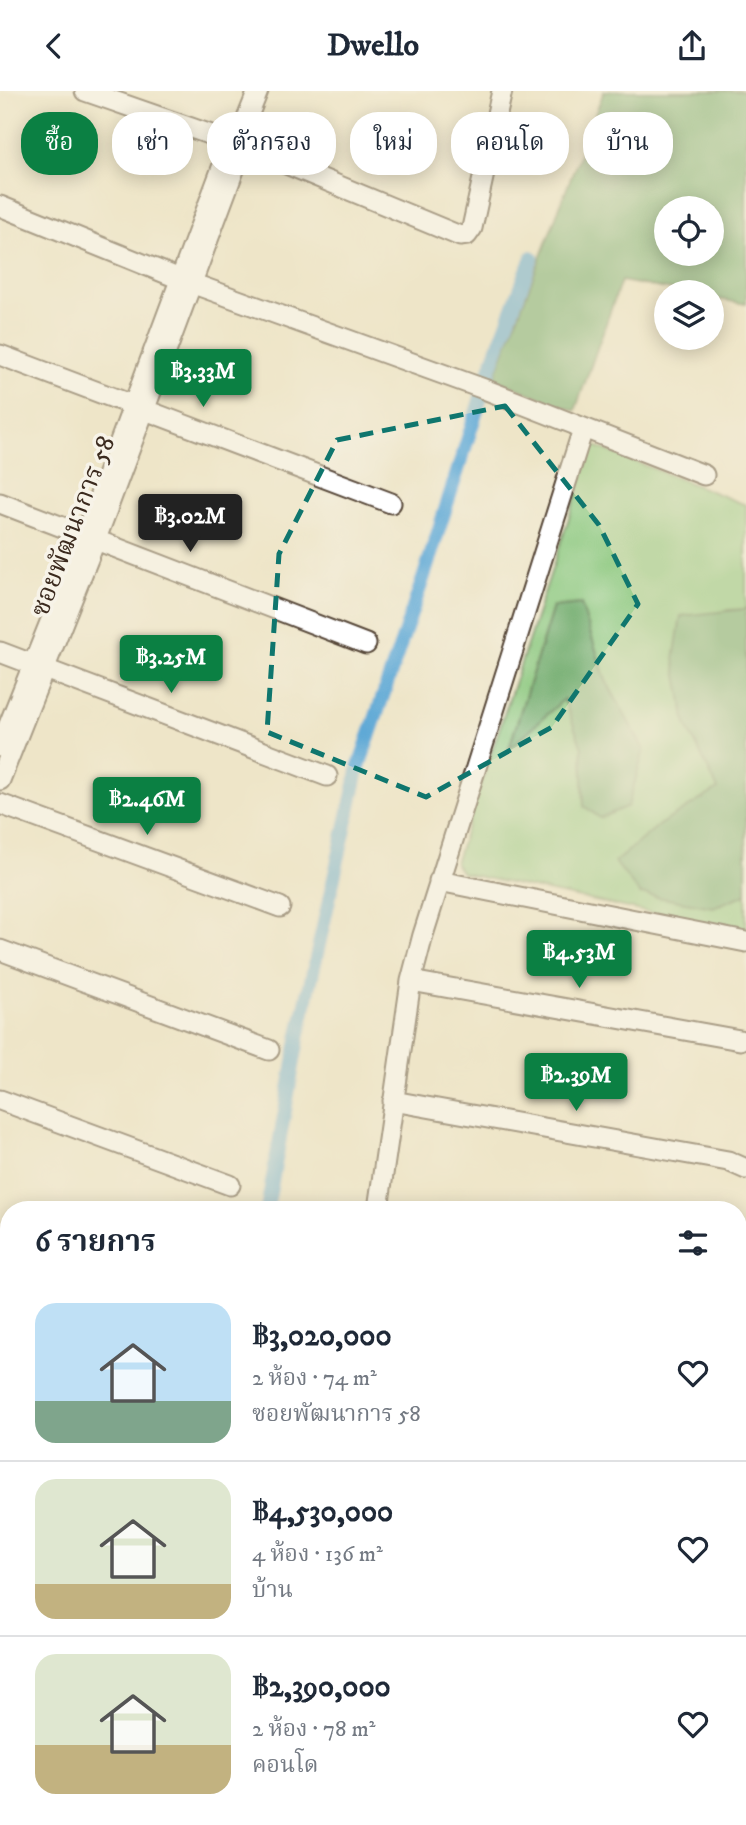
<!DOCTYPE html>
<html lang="th">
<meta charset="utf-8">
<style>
:root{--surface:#fff;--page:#f2f2f3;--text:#1f2937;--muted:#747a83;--line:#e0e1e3;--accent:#0b8043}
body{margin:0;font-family:"IM FELL DW Pica","Noto Serif Thai",serif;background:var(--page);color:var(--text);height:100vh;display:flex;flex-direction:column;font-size:26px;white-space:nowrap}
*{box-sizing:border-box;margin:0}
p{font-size:23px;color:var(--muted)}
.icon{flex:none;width:38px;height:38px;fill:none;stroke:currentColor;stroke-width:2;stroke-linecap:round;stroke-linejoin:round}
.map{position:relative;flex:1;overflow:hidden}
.details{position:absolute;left:0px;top:1110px;width:747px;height:625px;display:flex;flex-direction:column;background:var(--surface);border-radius:28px 28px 0 0;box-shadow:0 4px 18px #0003}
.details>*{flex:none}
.banner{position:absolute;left:21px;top:21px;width:705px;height:63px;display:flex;gap:14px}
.tools{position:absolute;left:654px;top:105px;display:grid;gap:14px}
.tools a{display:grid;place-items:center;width:70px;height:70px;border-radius:50%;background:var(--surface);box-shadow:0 4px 18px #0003;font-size:35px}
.price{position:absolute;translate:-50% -60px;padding:0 16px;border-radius:7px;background:var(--accent);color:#fff;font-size:23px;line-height:46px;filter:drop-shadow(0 2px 4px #0008)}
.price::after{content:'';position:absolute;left:50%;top:42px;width:21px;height:16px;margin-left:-10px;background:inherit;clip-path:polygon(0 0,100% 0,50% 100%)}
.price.current{background:#222;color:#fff}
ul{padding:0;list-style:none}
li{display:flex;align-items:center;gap:21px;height:175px;padding:0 35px}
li+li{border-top:2px solid var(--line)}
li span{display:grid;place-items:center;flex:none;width:196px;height:140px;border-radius:21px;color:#555}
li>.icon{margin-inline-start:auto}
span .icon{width:84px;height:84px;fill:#fffc;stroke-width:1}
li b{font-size:30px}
h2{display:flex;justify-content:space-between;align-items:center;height:84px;padding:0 35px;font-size:30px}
.pill{padding:0 24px;border-radius:28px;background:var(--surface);box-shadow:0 4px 18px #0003;font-size:24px;line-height:63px}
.pill.current{background:var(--accent);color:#fff}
header{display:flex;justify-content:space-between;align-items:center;height:91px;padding:0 35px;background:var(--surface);font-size:32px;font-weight:700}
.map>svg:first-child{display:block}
</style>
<header><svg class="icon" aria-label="back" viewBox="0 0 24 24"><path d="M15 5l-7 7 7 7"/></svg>Dwello<svg class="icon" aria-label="share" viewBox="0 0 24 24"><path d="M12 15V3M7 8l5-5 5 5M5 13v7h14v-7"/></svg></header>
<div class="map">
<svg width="746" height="1734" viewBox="0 0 746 1734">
<rect width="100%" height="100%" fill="#f7f3e8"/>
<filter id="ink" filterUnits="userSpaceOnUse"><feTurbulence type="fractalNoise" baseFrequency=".0143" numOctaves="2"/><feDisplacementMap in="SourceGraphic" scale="14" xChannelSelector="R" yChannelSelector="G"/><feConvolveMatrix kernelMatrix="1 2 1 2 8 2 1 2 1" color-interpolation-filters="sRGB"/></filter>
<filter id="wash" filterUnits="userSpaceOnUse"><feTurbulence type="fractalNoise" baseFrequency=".00686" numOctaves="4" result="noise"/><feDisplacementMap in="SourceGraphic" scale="28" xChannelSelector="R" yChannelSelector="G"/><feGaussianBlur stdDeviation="1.57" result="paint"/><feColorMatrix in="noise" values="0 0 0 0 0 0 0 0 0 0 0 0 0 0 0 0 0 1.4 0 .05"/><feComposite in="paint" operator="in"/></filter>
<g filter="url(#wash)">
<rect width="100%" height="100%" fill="#eee5c8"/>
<!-- green -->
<path fill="#8ac87e" stroke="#62794e" stroke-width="2" fill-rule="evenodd" d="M593 354 746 414V518L728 519 686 633 718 698 659 734 713 816 746 803V842L462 782 455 772ZM581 513 606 590 644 659 584 715 582 657 564 607 509 657 553 516Z"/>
<!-- forest -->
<path fill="#6fac6d" stroke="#556b46" stroke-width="2" fill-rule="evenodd" d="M604 0H746V213L712 207V201H683L621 190 575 320 494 288ZM667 117H712V163H667Z
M581 513 606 590 644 659 628 715 600 727 584 715 582 657 564 608 509 658 553 516Z
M746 518V803L713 816 640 803 615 771 659 734 718 698 686 633 674 568 681 525Z"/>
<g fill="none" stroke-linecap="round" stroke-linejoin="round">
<!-- canal -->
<path stroke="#5ea9d6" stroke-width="14" d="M267 1118 299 943 359 675 425 482 491 275 532 166
M280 1726 283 1734"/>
<!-- river -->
<path stroke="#5ea9d6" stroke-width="23" d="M738 1629H746
M380 1734 395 1726"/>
</g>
<g id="blocks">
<!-- building -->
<path fill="#d99ac8" d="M504 1726H588L590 1734H482Z"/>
</g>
</g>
<g filter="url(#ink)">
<use href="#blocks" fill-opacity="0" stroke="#564638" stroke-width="2"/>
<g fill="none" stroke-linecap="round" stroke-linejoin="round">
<!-- minor casing -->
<g stroke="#564638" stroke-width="23">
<path id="minor" d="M85 0 243 55 460 145 467 144 472 137 502 0
M242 40 258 0
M0 115 180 188 484 298 704 384
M0 264 391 412
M0 412 366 553
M0 561 327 685
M0 656 85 444 232 50 242 40 243 55 96 448 0 689
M0 713 280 816
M439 790 746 851
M0 859 269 959
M411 890 740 949
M0 1009 230 1094
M393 1010 728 1070 746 1078
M378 1118 411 890 423 844 583 338
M0 1158 9 1161
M738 1288 746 1290
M0 1304 9 1307
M0 1454 9 1457
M0 1604 9 1607
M734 1734V1726"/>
</g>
<!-- path -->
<path stroke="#564638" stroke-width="2.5" stroke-dasharray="2 5" stroke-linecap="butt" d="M738 1635 746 1634
M393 1734 406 1726"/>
<!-- minor -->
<use href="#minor" stroke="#fff" stroke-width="19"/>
</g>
</g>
<!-- marked area -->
<path d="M0 0H746V1734H0ZM505 315 599 434 638 513 552 636 426 706 267 641 279 463 337 349Z" fill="#eee5c8" fill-opacity=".55" fill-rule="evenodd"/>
<path fill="none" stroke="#0f766e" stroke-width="5" stroke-dasharray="14 9" stroke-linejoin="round" d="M505 315 599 434 638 513 552 636 426 706 267 641 279 463 337 349Z"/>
<g text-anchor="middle" stroke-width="7" stroke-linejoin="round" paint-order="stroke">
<!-- street labels -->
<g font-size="26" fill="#3b2a1e" stroke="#f7f3e8">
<text transform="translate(72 435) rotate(-69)" y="9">ซอยพัฒนาการ 58</text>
</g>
</g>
</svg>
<div class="tools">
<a><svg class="icon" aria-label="locate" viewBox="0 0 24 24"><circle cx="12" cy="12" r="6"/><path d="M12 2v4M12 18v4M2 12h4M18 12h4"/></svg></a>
<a><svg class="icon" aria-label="layers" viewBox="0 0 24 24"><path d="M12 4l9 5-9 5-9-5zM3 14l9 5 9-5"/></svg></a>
</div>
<b class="price" style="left:203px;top:318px">฿3.33M</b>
<b class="price current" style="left:190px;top:463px">฿3.02M</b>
<b class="price" style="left:171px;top:604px">฿3.25M</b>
<b class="price" style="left:147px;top:746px">฿2.46M</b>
<b class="price" style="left:579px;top:899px">฿4.53M</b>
<b class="price" style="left:576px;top:1022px">฿2.39M</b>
<div class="banner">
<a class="pill current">ซื้อ</a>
<a class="pill">เช่า</a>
<a class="pill">ตัวกรอง</a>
<a class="pill">ใหม่</a>
<a class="pill">คอนโด</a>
<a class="pill">บ้าน</a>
</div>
<section class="details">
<h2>6 รายการ<svg class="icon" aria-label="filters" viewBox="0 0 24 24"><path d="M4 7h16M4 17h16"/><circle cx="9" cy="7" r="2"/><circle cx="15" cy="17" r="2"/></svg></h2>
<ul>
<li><span style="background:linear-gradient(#bfe0f5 70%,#7fa58c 0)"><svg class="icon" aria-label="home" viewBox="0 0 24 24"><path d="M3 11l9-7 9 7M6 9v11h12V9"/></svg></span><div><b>฿3,020,000</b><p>2 ห้อง · 74 m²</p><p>ซอยพัฒนาการ 58</p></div><svg class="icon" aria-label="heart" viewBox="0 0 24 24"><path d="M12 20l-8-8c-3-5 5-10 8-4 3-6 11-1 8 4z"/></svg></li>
<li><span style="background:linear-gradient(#dfe7d0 75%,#c2b280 0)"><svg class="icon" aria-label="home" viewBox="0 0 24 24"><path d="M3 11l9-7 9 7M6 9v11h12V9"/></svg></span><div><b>฿4,530,000</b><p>4 ห้อง · 136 m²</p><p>บ้าน</p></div><svg class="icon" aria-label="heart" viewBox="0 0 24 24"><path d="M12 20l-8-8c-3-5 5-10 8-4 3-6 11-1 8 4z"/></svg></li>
<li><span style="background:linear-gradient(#dfe7d0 65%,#c2b280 0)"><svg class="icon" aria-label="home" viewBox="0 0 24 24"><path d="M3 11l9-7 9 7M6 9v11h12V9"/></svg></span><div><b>฿2,390,000</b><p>2 ห้อง · 78 m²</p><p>คอนโด</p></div><svg class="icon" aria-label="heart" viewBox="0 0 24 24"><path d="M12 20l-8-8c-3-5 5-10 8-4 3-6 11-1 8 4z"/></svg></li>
</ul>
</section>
</div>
